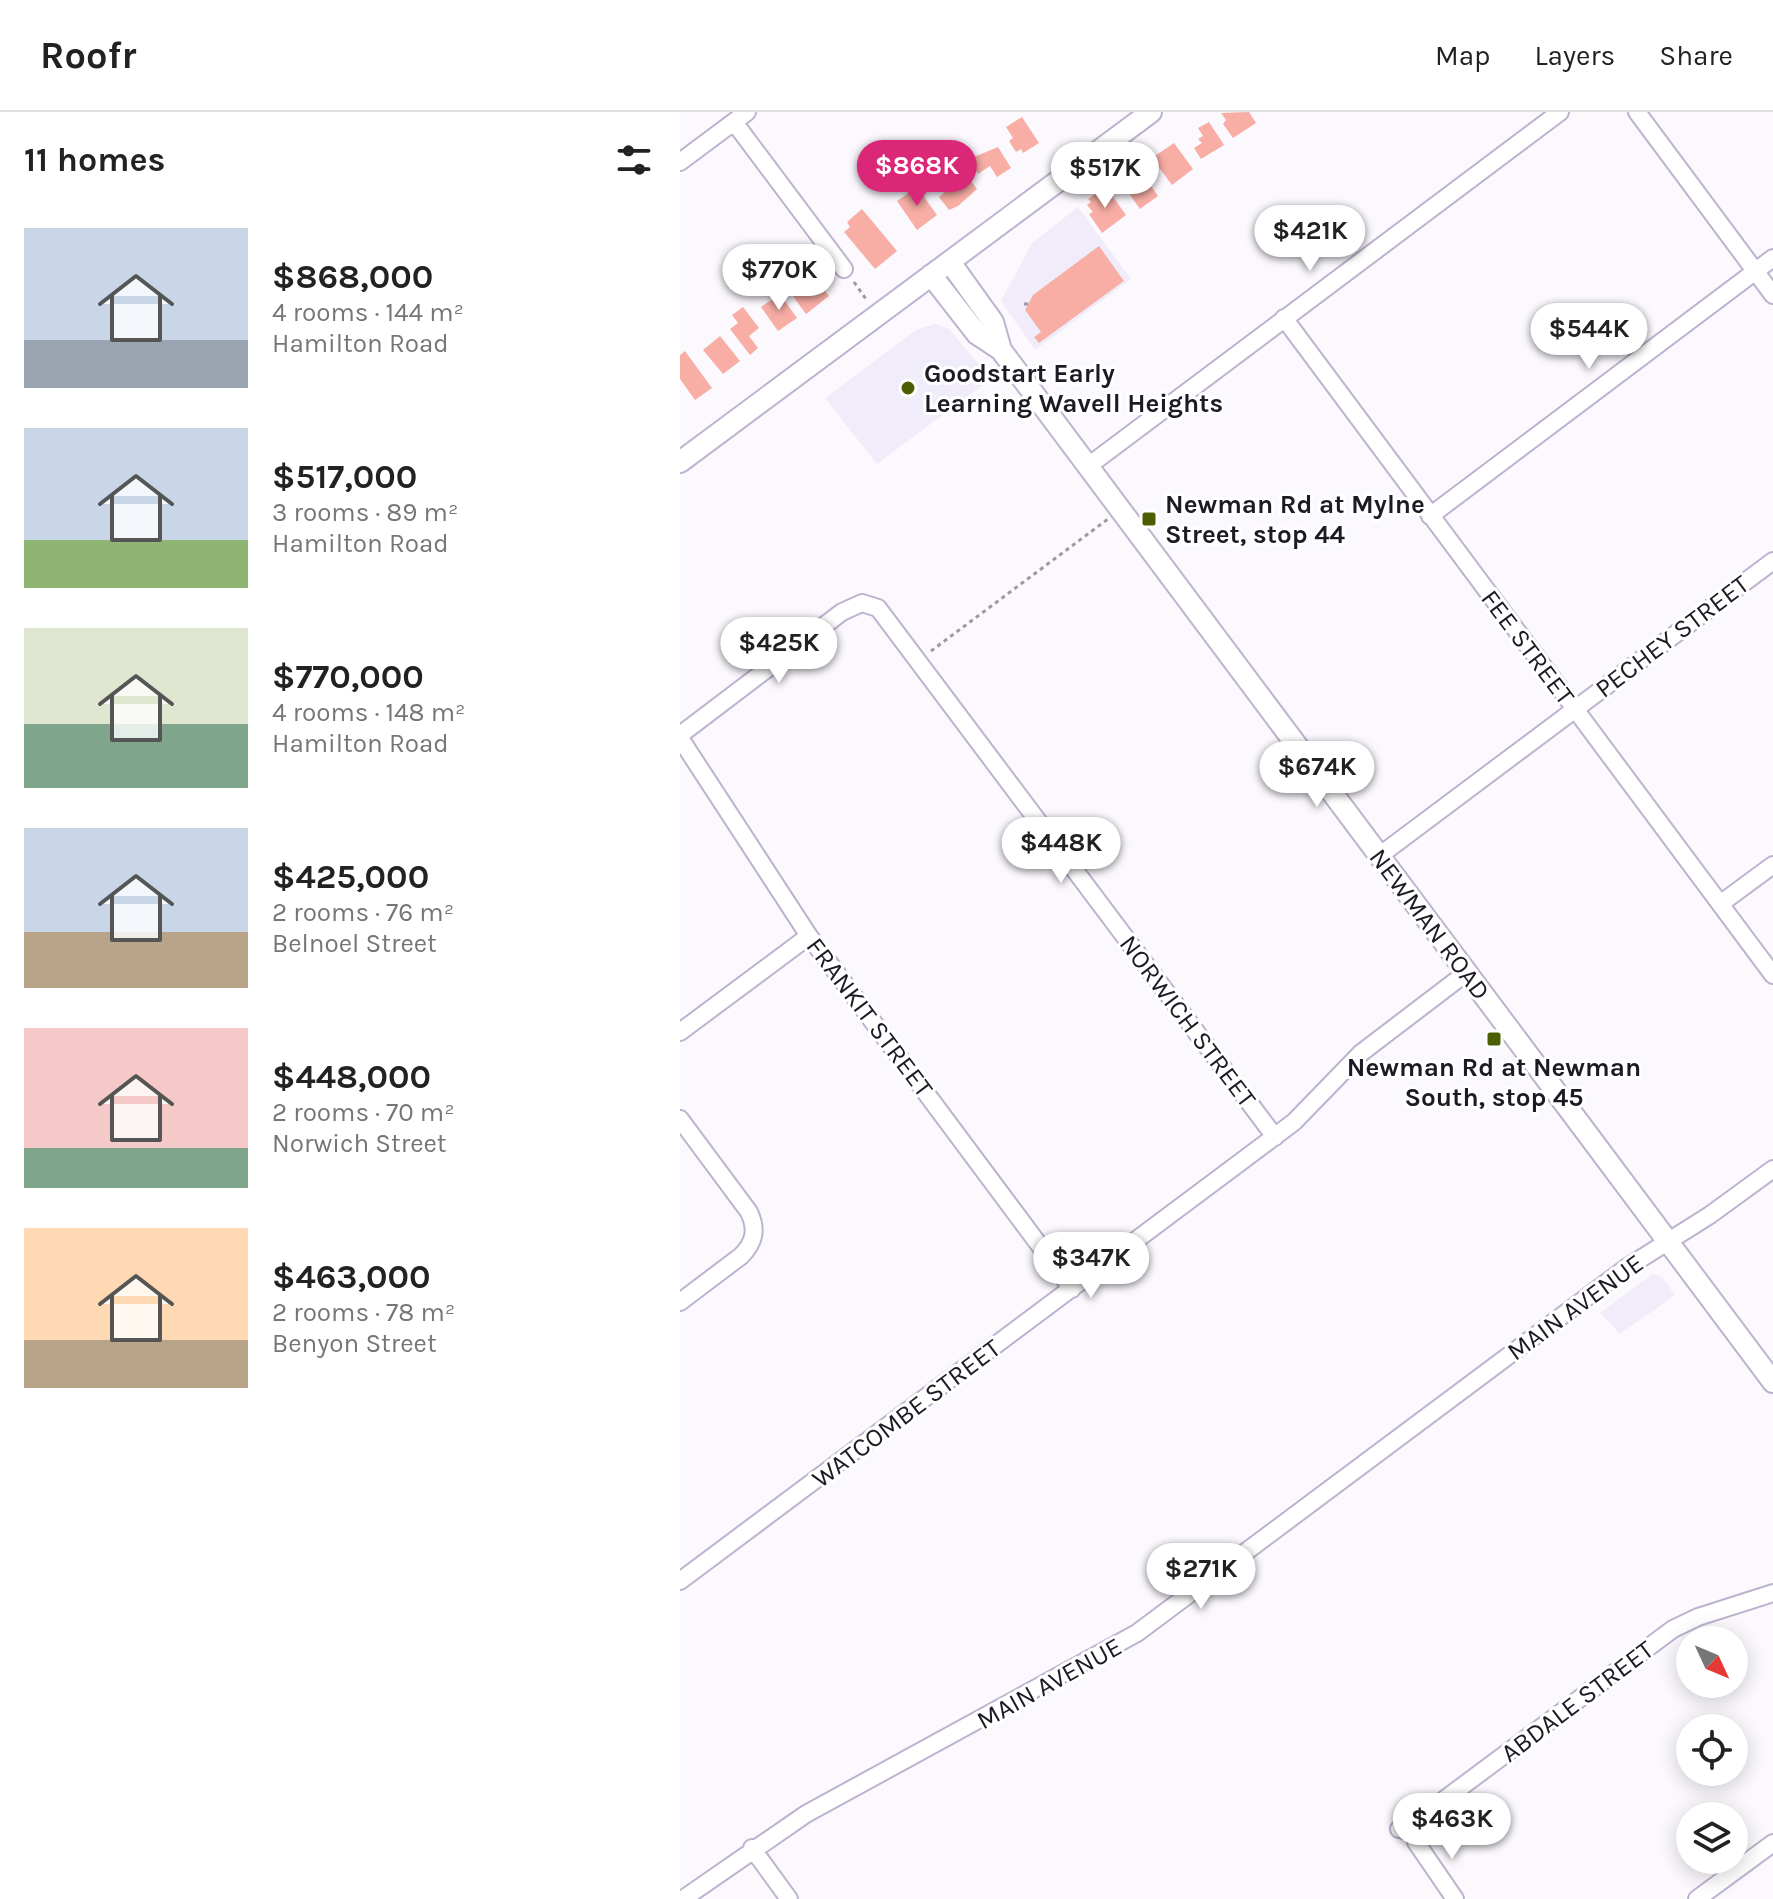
<!DOCTYPE html>
<meta charset="utf-8">
<style>
:root{--surface:#fff;--page:#f6f6f6;--text:#222;--muted:#767676;--line:#e0e0e0;--accent:#db2777}
body{margin:0;font-family:Karla,sans-serif;background:var(--page);color:var(--text);height:100vh;display:flex;flex-direction:column;font-size:30px;white-space:nowrap}
*{box-sizing:border-box;margin:0}
p{font-size:26px;color:var(--muted)}
.icon{flex:none;width:44px;height:44px;fill:none;stroke:currentColor;stroke-width:2;stroke-linecap:round;stroke-linejoin:round}
.map{position:relative;flex:1;overflow:hidden}
.panel{display:flex;flex-direction:column;background:var(--surface);width:680px}
.panel>*{flex:none}
.needle{width:52px;rotate:134deg}
.buttons{position:absolute;left:996px;top:1514px;display:grid;gap:16px}
.buttons a{display:grid;place-items:center;width:72px;height:72px;border-radius:50%;background:var(--surface);box-shadow:0 4px 20px #0003;font-size:40px}
.price{position:absolute;translate:-50% -68px;padding:0 18px;border-radius:28px;background:#fff;color:#222;font-size:26px;line-height:52px;filter:drop-shadow(0 2px 4px #0008)}
.price::after{content:'';position:absolute;left:50%;top:48px;width:24px;height:18px;margin-left:-12px;background:inherit;clip-path:polygon(0 0,100% 0,50% 100%)}
.price.selected{background:var(--accent);color:#fff}
ul{padding:0;list-style:none}
li{display:flex;align-items:center;gap:24px;height:200px;padding:0 24px}
li span{display:grid;place-items:center;flex:none;width:224px;height:160px;border-radius:0px;color:#555}
li>.icon{margin-inline-start:auto}
span .icon{width:96px;height:96px;fill:#fffc;stroke-width:1}
li b{font-size:34px}
h2{display:flex;justify-content:space-between;align-items:center;height:96px;padding:0 24px;font-size:34px}
header{display:flex;align-items:center;gap:48px;box-sizing:border-box;height:112px;padding:0 40px;background:var(--surface);border-bottom:2px solid var(--line)}
header strong{font-size:38px}
nav{display:flex;gap:44px;margin-inline-start:auto;font-size:28px}
main{display:flex;flex:1;min-height:0}
.map>svg:first-child{display:block}
</style>
<header>
<strong>Roofr</strong>
<nav><a>Map</a><a>Layers</a><a>Share</a></nav>
</header>
<main>
<section class="panel">
<h2>11 homes<svg class="icon" aria-label="filters" viewBox="0 0 24 24"><path d="M4 7h16M4 17h16"/><circle cx="9" cy="7" r="2"/><circle cx="15" cy="17" r="2"/></svg></h2>
<ul>
<li><span style="background:linear-gradient(#c9d6e8 70%,#9aa5b1 0)"><svg class="icon" aria-label="home" viewBox="0 0 24 24"><path d="M3 11l9-7 9 7M6 9v11h12V9"/></svg></span><div><b>$868,000</b><p>4 rooms · 144 m²</p><p>Hamilton Road</p></div></li>
<li><span style="background:linear-gradient(#c9d6e8 70%,#8fb573 0)"><svg class="icon" aria-label="home" viewBox="0 0 24 24"><path d="M3 11l9-7 9 7M6 9v11h12V9"/></svg></span><div><b>$517,000</b><p>3 rooms · 89 m²</p><p>Hamilton Road</p></div></li>
<li><span style="background:linear-gradient(#dfe7d0 60%,#7fa58c 0)"><svg class="icon" aria-label="home" viewBox="0 0 24 24"><path d="M3 11l9-7 9 7M6 9v11h12V9"/></svg></span><div><b>$770,000</b><p>4 rooms · 148 m²</p><p>Hamilton Road</p></div></li>
<li><span style="background:linear-gradient(#c9d6e8 65%,#b9a48a 0)"><svg class="icon" aria-label="home" viewBox="0 0 24 24"><path d="M3 11l9-7 9 7M6 9v11h12V9"/></svg></span><div><b>$425,000</b><p>2 rooms · 76 m²</p><p>Belnoel Street</p></div></li>
<li><span style="background:linear-gradient(#f6c9c9 75%,#7fa58c 0)"><svg class="icon" aria-label="home" viewBox="0 0 24 24"><path d="M3 11l9-7 9 7M6 9v11h12V9"/></svg></span><div><b>$448,000</b><p>2 rooms · 70 m²</p><p>Norwich Street</p></div></li>
<li><span style="background:linear-gradient(#ffd9b3 70%,#b9a48a 0)"><svg class="icon" aria-label="home" viewBox="0 0 24 24"><path d="M3 11l9-7 9 7M6 9v11h12V9"/></svg></span><div><b>$463,000</b><p>2 rooms · 78 m²</p><p>Benyon Street</p></div></li>
</ul>
</section>
<div class="map">
<svg width="1093" height="1787" viewBox="0 0 1093 1787">
<rect width="100%" height="100%" fill="#fbf8fe"/>
<!-- built -->
<path fill="#f1ecfa" d="M398 95 451 167 355 238 321 189 352 131Z
M255 212 269 217 311 267 197 352 145 286 236 218Z
M973 1162 982 1165 995 1183 940 1222 920 1201Z"/>
<!-- building -->
<path fill="#f8aea5" d="M569 0 576 11 553 26 543 12 546 8 541 1Z
M342 5 359 31 343 41 341 37 336 40 329 29 333 26 326 15Z
M529 10 544 33 521 47 514 36 522 31 518 27 523 24 518 16Z
M494 31 513 57 492 73 472 46Z
M318 35 331 56 317 65 310 54 298 62 289 47Z
M285 61 297 77 278 94 269 98 259 85 264 81 259 74 272 64 276 68Z
M463 62 478 84 460 97 448 80 452 77 449 72Z
M237 75 257 103 237 118 217 89Z
M426 75 446 103 422 121 409 102 413 100 407 93 411 90 408 87Z
M182 97 217 139 195 157 164 120 170 115 167 110Z
M419 134 444 169 359 231 354 225 361 220 345 198 353 183Z
M124 151 149 184 126 202 101 168Z
M100 182 117 206 98 219 81 195Z
M63 195 79 216 69 224 78 236 70 243 50 217 58 211 52 203Z
M40 224 60 249 43 262 23 238Z
M5 239 32 276 15 288 0 267V243Z"/>
<g fill="none" stroke-linecap="round" stroke-linejoin="round">
<!-- minor casing -->
<g stroke="#beb3ce" stroke-width="20">
<path id="minor" d="M957 0 1093 183
M54 10 164 157
M0 50 67 0
M604 206 1093 863
M407 355 880 0
M750 404 1093 146
M0 623 162 500 182 491 198 496 595 1025
M0 626 129 824 392 1177
M699 744 1093 449
M1040 792 1093 753
M0 920 129 824
M0 1007 69 1100C77 1117 75 1130 61 1144L0 1190
M0 1469 614 1010 681 941 786 861
M719 1717 735 1720
M72 1736 109 1787
M3 1787 126 1702 457 1521 946 1156 1030 1103 1093 1057
M775 1787 736 1730 737 1714 749 1699 993 1517 1018 1505 1093 1481
M1017 1787 1093 1731"/>
</g>
<!-- major casing -->
<g stroke="#beb3ce" stroke-width="24">
<path id="major" d="M270 150 313 210 321 238
M251 163 297 222 321 238 1093 1270
M0 350 471 0"/>
</g>
<!-- path -->
<path stroke="#9d99a1" stroke-width="3" stroke-dasharray="4 4" stroke-linecap="butt" d="M174 170 186 187
M344 192H348
M251 539 428 407"/>
<!-- minor -->
<use href="#minor" stroke="#fff" stroke-width="16"/>
<!-- major -->
<use href="#major" stroke="#fff" stroke-width="20"/>
</g>
<!-- markers -->
<g fill="#4c5e02" stroke="#fff" stroke-width="3">
<circle cx="228" cy="276" r="8"/>
<rect x="461" y="399" width="16" height="16" rx="4"/>
<rect x="806" y="919" width="16" height="16" rx="4"/>
</g>
<g text-anchor="middle" stroke-width="6" stroke-linejoin="round" paint-order="stroke">
<!-- poi labels -->
<g font-size="26" font-weight="bold" fill="#1e1a23" stroke="#fff" text-anchor="start">
<text x="244" y="270">Goodstart Early<tspan x="244" dy="30">Learning Wavell Heights</tspan></text>
<text x="485" y="401">Newman Rd at Mylne<tspan x="485" dy="30">Street, stop 44</tspan></text>
<text x="814" y="964" text-anchor="middle">Newman Rd at Newman<tspan x="814" dy="30">South, stop 45</tspan></text>
</g>
<!-- street labels -->
<g font-size="26" fill="#1e1a23" stroke="#fff">
<text transform="translate(992 524) rotate(-37)" y="9">PECHEY STREET</text>
<text transform="translate(848 535) rotate(53)" y="9">FEE STREET</text>
<text transform="translate(750 812) rotate(53)" y="9">NEWMAN ROAD</text>
<text transform="translate(190 905) rotate(53)" y="9">FRANKIT STREET</text>
<text transform="translate(508 909) rotate(53)" y="9">NORWICH STREET</text>
<text transform="translate(895 1195) rotate(-36)" y="9">MAIN AVENUE</text>
<text transform="translate(226 1301) rotate(-37)" y="9">WATCOMBE STREET</text>
<text transform="translate(369 1571) rotate(-29)" y="9">MAIN AVENUE</text>
<text transform="translate(897 1589) rotate(-37)" y="9">ABDALE STREET</text>
</g>
</g>
</svg>
<div class="buttons">
<a><svg class="needle" viewBox="-14 -14 28 28"><path d="M0-13l5 13h-10z" fill="#e53935"/><path d="M0 13l5-13h-10z" fill="#767676"/></svg></a>
<a><svg class="icon" aria-label="locate" viewBox="0 0 24 24"><circle cx="12" cy="12" r="6"/><path d="M12 2v4M12 18v4M2 12h4M18 12h4"/></svg></a>
<a><svg class="icon" aria-label="layers" viewBox="0 0 24 24"><path d="M12 4l9 5-9 5-9-5zM3 14l9 5 9-5"/></svg></a>
</div>
<b class="price selected" style="left:237px;top:96px">$868K</b>
<b class="price" style="left:425px;top:98px">$517K</b>
<b class="price" style="left:630px;top:161px">$421K</b>
<b class="price" style="left:99px;top:200px">$770K</b>
<b class="price" style="left:909px;top:259px">$544K</b>
<b class="price" style="left:99px;top:573px">$425K</b>
<b class="price" style="left:637px;top:697px">$674K</b>
<b class="price" style="left:381px;top:773px">$448K</b>
<b class="price" style="left:411px;top:1188px">$347K</b>
<b class="price" style="left:521px;top:1499px">$271K</b>
<b class="price" style="left:772px;top:1749px">$463K</b>
</div>
</main>
